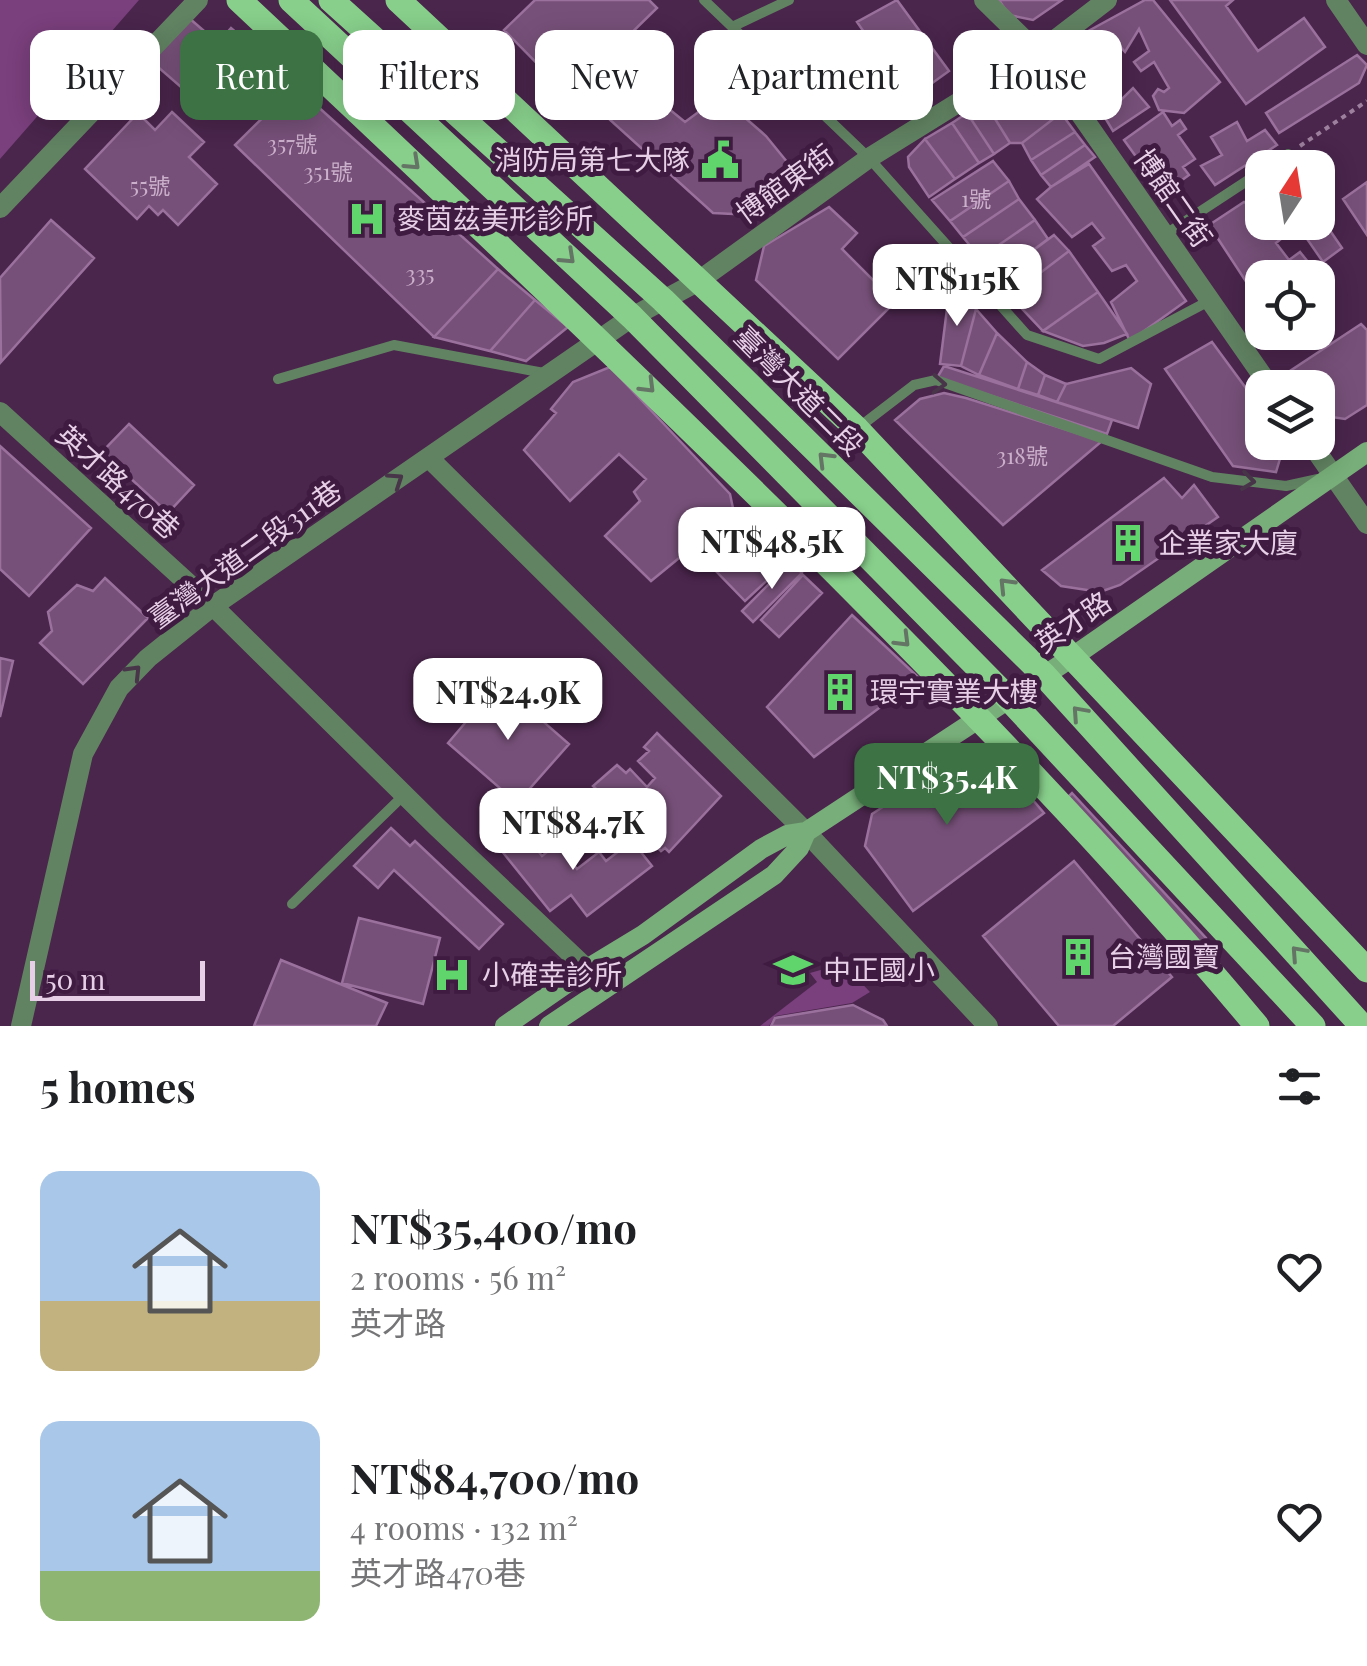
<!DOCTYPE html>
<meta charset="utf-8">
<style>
:root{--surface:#fff;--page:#f2f2f2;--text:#202124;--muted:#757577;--accent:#3c7244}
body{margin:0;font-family:"Playfair Display","Noto Sans TC",serif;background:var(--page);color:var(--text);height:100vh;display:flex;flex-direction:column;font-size:38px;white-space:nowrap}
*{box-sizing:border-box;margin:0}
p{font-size:32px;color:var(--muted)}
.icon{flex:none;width:55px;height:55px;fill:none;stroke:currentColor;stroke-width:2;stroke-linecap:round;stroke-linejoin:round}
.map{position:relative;height:1026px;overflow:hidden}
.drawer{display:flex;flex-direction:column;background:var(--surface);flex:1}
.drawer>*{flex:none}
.banner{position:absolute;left:30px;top:30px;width:1308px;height:90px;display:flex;gap:20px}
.needle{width:65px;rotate:12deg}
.buttons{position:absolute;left:1245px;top:150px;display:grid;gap:20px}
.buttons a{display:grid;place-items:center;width:90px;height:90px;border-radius:20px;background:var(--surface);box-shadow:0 5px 25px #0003;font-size:50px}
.scale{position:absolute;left:30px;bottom:25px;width:175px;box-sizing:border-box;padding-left:10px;border:5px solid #e7d0e7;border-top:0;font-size:28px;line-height:35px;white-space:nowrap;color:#e7d0e7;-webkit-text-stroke:8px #3f1b41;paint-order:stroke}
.price{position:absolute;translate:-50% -85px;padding:0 22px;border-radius:20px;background:#fff;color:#222;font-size:32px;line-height:65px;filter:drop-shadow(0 2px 5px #0008)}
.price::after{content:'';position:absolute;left:50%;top:60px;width:30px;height:22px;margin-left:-15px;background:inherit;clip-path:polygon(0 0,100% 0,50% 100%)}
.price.selected{background:var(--accent);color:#fff}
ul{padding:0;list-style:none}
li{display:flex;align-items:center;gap:30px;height:250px;padding:0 40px}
li span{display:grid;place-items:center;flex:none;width:280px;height:200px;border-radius:20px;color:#555}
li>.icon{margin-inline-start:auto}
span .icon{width:120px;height:120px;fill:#fffc;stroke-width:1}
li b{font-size:42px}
h2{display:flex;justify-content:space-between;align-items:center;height:120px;padding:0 40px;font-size:42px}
.pill{padding:0 35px;border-radius:20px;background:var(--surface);box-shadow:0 5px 25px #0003;font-size:35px;line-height:90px}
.pill.selected{background:var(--accent);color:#fff}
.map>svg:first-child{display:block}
</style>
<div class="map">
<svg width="1367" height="1026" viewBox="0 0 1367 1026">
<rect width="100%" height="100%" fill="#4a254c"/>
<!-- green -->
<path fill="#7a3f7d" d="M0 0H139L0 159Z
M824 969C844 970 857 977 870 992L852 1003 775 1016 769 1026H760L817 982 810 973Z"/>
<!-- building -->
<path fill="#775079" stroke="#9a719c" stroke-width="2.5" d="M535 0H649L657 8 568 95 504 30Z
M897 0 949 71 910 99 857 22Z
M999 0H1062L1033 20 1009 15Z
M1145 0H1153L1220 82 1184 113 1159 110 1153 96 1158 89 1164 92 1169 88 1154 62 1141 71 1134 62 1149 51 1139 29 1125 52 1118 44 1098 53 1101 70 1110 65 1119 78 1105 89 1118 103 1133 88 1149 107 1113 131 1075 68 1081 35Z
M1170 0H1233L1226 6 1258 51 1304 18 1325 47 1246 104Z
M189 18 218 43 231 28 280 70 247 108 224 88 216 97 191 76 181 87 151 61Z
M1357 55 1367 65 1359 83 1279 133 1266 113Z
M1019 76 1037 80 1061 113 1022 143H1010L984 101Z
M295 86 498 269 434 337 235 145Z
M642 87 685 122 720 96 766 136 805 184 754 215 713 213 608 118Z
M984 101 1010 143 994 154 967 113Z
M172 112 204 142 189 157 217 184 178 225 163 210 158 215 149 206 137 219 85 169 138 113 155 130Z
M1163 112 1172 126 1180 120 1186 129 1178 135 1195 159 1183 167 1189 175 1163 194 1124 140Z
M967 113 994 154 979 163 952 123Z
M1061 113 1075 132 1031 160 1022 143Z
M1237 122 1247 141 1265 130 1277 145 1215 185 1201 166 1222 155 1211 137Z
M952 123 979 163 955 179 925 139Z
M1075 132 1085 145 1041 175 1031 160Z
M925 139 955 179 929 197 909 167 908 157Z
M1085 145 1095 157 1051 187 1041 175Z
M993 161 1009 181 950 221 932 200Z
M1089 164 1186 301 1130 341 1111 302 1137 281 1126 265 1112 271 1093 246 1104 238 1092 223 1072 237 1037 199 1051 187Z
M1009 181 1019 199 963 237 950 221Z
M1367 182V235L1343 199Z
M1019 199 1035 220 980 258 963 237Z
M1244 202 1259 209V225L1278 222 1287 234 1276 243 1289 260 1300 252 1317 273 1311 278H1262V306L1209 225Z
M829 207 857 233 842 249 895 302 838 359 756 280 764 246Z
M1318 213 1342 248 1323 262 1296 223 1318 222Z
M51 220 94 258 1 362 0 278Z
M1035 220 1048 239 996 278 980 258Z
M1054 235 1069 251 1010 296 996 278Z
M1069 251 1098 292 1043 331 1010 296Z
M498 269 535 300 490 351 434 337Z
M950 285 976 309 961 366 940 364Z
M1098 292 1127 334 1104 343 1083 346 1043 331Z
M535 300 568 327 526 361 490 351Z
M976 309 997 333 979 375 961 366Z
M1361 324 1367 330V405L1345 419 1318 415V388H1296L1287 373Z
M997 333 1027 362 1018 389 979 375Z
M1212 342 1262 410V442H1285L1276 472 1233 466 1165 369Z
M1027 362 1045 375 1038 395 1018 389Z
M944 366 1112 420 1107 434 937 378Z
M610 367 730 494 734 513 651 581 605 536 640 501 634 492 646 479 619 454 570 501 524 450 556 413 551 409 573 382Z
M1131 368 1151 384 1138 428 1057 402 1066 384Z
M1045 375 1066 384 1057 402 1038 395Z
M944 393 966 398 1102 441 1003 525 895 420 920 399Z
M129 424 194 485 168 513 102 452Z
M0 446 91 528 29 596 0 569Z
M1164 478 1182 498 1194 485 1218 517 1120 585 1100 592 1061 586 1042 570Z
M759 527 790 559 745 601 714 569Z
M791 562 802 573 753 622 742 611Z
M803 575 822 593 779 637 761 620Z
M105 578 148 618 83 684 40 643 52 631 48 612 77 585 93 591Z
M852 615 919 678 814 757 767 707Z
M0 658 13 661 0 717Z
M499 683 569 744 517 803 448 743Z
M657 733 721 796 669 852 665 848 661 851 593 786 617 765 626 773 630 769 647 787 655 778 638 761 649 751 644 747Z
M963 755 977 778 1001 763 1044 813 913 911 865 846 872 814Z
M1072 793 1206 938V944H1198L1066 799Z
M519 827 542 856 557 844 577 869 599 852 606 861 632 841 652 866 587 916 571 895 550 911 497 845Z
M391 828 410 846 415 841 503 924 479 949 394 870 378 888 354 866Z
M1074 861 1172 977 1113 1026H1059L983 936Z
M359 918 440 938 423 1004 342 983Z
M281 960 387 1003 376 1026H254Z
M853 1005 883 1020 887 1026H771L775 1018Z"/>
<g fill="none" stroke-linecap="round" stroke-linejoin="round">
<!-- path -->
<path stroke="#9d809e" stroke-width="4" stroke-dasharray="5 5" stroke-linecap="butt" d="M1300 146 1367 101"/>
<!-- service -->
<path stroke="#618362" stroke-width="10" d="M704 0 869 158 1027 335 1099 359 1209 301
M732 27 789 0
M1268 168 1288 154
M1166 234 1262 171
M278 379 394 345 544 373
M858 428 914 385 936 380 1212 477 1286 486 1318 479
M292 904 404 795"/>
<!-- minor -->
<path stroke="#618362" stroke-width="20" d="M984 0 1038 53 1271 388
M1336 0 1367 45
M0 208 198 0
M0 412 213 606 437 827 587 969
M1310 442 1367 524
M429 458 806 832 988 1026
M21 1026 83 754 119 688 148 658 213 606 632 317 697 282 869 158 1038 53 1107 0"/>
<!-- secondary -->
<path stroke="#77ae79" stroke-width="20" d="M505 1026 587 969 643 935 761 849 787 835 806 832 1074 656 1367 452
M549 1026 774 875 799 848 806 832"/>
<!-- primary -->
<path stroke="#88cf8b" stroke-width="25" d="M239 0C431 180 621 360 808 545 963 700 1116 857 1257 1026
M291 0 632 317 1008 698 1313 1026
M331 0 663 300 1044 675 1362 1026
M398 0 857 429 1367 970"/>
</g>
<!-- one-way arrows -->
<defs><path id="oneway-chevron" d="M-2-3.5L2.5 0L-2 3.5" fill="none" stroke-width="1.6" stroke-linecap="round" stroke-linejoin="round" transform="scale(2.5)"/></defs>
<g stroke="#647566">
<use href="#oneway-chevron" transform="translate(413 163) rotate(43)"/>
<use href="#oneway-chevron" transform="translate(568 257) rotate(43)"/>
<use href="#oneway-chevron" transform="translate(648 386) rotate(45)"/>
<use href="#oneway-chevron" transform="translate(825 459) rotate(-135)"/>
<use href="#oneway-chevron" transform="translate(1006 585) rotate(-134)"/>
<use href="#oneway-chevron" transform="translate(903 640) rotate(45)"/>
<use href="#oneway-chevron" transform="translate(1079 713) rotate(-132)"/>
<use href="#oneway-chevron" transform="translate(1298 953) rotate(-132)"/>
</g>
<g stroke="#483549">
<use href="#oneway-chevron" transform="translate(939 384) rotate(3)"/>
<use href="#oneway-chevron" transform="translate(396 480) rotate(-34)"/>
<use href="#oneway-chevron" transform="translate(1248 481) rotate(7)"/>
<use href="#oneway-chevron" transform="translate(134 672) rotate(-46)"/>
</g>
<!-- icons -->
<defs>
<g id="civic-bare" transform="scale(3)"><path d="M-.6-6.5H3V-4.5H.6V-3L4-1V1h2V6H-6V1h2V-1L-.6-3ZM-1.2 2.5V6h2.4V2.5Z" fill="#5fd56b" stroke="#3f1b41" stroke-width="2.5" paint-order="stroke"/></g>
<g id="hospital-bare" transform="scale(3)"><path d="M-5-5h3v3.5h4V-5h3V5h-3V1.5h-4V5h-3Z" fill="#5fd56b" stroke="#3f1b41" stroke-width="2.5" paint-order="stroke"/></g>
<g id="building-bare" transform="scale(3)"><path d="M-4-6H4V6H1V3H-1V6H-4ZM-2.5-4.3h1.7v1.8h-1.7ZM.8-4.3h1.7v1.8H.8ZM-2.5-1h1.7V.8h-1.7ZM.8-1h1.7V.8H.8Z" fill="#5fd56b" stroke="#3f1b41" stroke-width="2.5" paint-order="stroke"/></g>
<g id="school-bare" transform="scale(3)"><path d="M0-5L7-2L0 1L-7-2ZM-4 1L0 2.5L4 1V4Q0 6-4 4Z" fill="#5fd56b" stroke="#3f1b41" stroke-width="2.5" paint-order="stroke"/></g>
</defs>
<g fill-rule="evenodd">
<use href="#civic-bare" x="720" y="160"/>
<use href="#hospital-bare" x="367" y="219"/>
<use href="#building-bare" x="1128" y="543"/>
<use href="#building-bare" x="840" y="692"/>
<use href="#building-bare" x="1078" y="957"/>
<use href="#school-bare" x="793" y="970"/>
<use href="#hospital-bare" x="452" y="975"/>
</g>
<g text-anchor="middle" stroke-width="10" stroke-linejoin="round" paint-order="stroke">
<!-- number labels -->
<g font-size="22" fill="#cbb0cc">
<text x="292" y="152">357號</text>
<text x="328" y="180">351號</text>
<text x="150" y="194">55號</text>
<text x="976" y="207">1號</text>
<text x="420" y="282">335</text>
<text x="1022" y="464">318號</text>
</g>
<!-- poi labels -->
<g font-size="28" fill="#e7d0e7" stroke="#3f1b41" text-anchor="start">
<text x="690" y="170" text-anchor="end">消防局第七大隊</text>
<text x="397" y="229">麥茵茲美形診所</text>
<text x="1158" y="553">企業家大廈</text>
<text x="870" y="702">環宇實業大樓</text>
<text x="1108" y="967">台灣國寶</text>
<text x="823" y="980">中正國小</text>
<text x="482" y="985">小確幸診所</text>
</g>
<!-- street labels -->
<g font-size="28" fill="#e7d0e7" stroke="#3f1b41">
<text transform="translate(785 184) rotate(-36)" y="10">博館東街</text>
<text transform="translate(1173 198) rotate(55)" y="10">博館二街</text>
<text transform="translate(799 391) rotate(45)" y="10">臺灣大道二段</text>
<text transform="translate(118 482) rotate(42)" y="10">英才路470巷</text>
<text transform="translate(245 554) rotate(-36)" y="10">臺灣大道二段311巷</text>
<text transform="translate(1073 622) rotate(-34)" y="10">英才路</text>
</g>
</g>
</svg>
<div class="buttons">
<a><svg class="needle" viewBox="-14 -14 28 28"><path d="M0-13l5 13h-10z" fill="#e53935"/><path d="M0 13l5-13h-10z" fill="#757577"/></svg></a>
<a><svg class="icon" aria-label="locate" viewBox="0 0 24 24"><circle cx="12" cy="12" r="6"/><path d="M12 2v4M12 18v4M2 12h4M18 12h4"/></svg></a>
<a><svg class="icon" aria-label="layers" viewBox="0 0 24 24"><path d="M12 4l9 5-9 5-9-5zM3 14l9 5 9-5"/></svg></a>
</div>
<div class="scale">50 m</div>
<b class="price" style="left:957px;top:329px">NT$115K</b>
<b class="price" style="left:772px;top:592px">NT$48.5K</b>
<b class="price" style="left:508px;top:743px">NT$24.9K</b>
<b class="price selected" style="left:947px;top:828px">NT$35.4K</b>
<b class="price" style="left:573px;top:873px">NT$84.7K</b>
<div class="banner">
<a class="pill">Buy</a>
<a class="pill selected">Rent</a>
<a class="pill">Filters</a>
<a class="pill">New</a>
<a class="pill">Apartment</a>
<a class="pill">House</a>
</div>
</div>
<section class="drawer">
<h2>5 homes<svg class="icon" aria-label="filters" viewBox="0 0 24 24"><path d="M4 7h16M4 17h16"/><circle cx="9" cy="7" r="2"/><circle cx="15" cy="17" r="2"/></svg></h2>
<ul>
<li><span style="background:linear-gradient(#a9c7e8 65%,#c2b280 0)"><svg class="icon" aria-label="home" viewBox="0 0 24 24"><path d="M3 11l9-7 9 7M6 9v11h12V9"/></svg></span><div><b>NT$35,400/mo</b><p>2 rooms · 56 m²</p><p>英才路</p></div><svg class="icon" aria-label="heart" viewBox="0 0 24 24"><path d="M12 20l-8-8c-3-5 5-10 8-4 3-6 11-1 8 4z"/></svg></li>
<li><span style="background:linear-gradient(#a9c7e8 75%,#8fb573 0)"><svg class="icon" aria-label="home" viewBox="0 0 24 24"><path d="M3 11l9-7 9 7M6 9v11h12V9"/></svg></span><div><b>NT$84,700/mo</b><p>4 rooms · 132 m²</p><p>英才路470巷</p></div><svg class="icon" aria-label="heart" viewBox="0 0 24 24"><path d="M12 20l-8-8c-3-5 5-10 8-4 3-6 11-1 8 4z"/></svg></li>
</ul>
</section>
